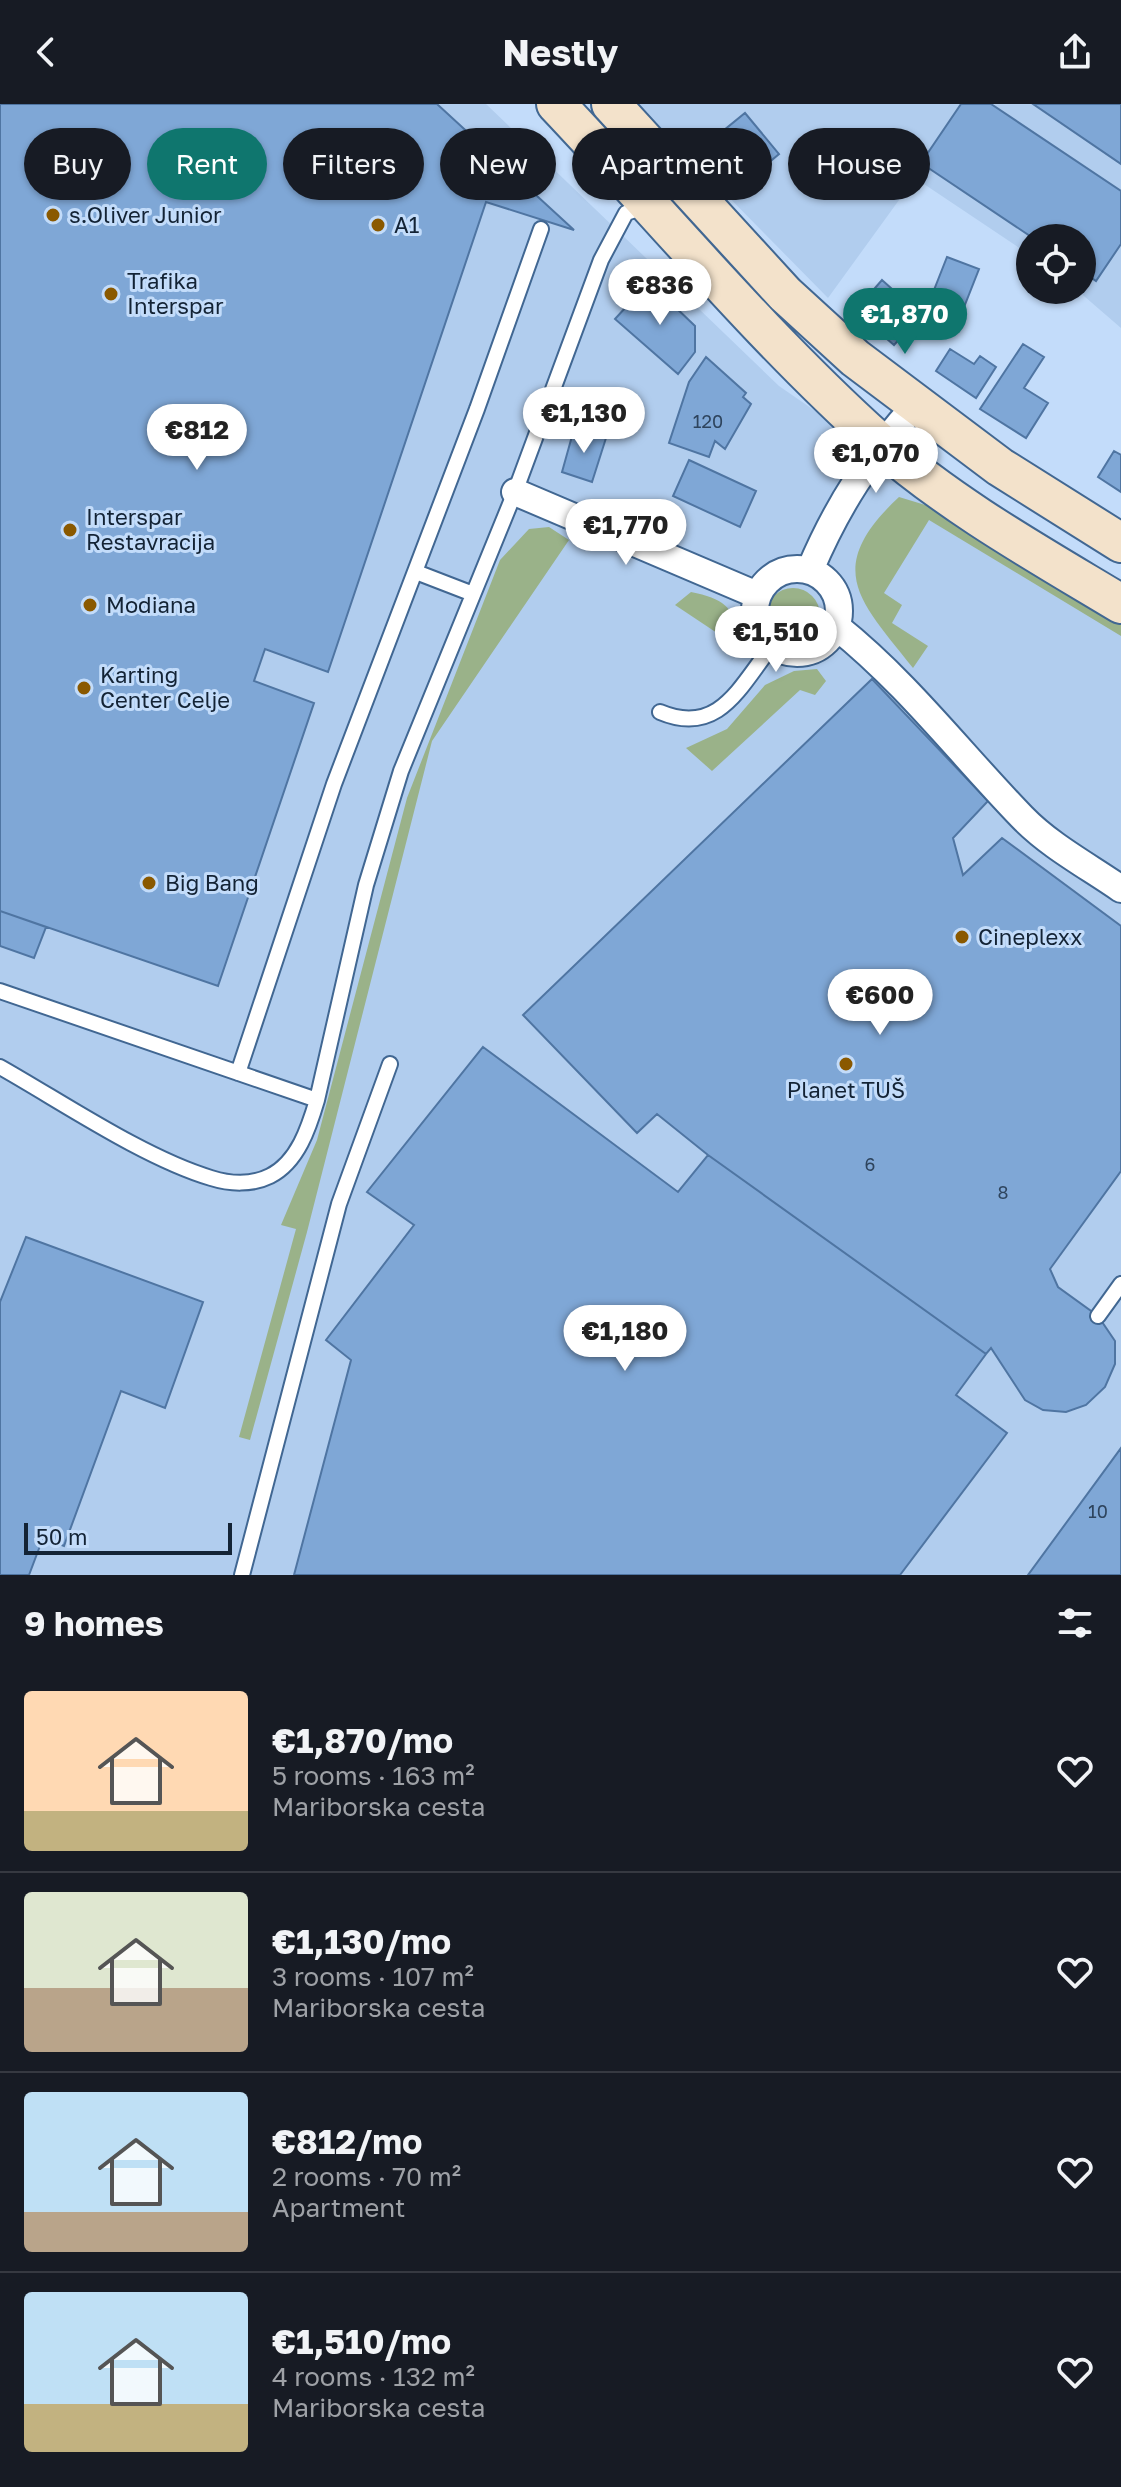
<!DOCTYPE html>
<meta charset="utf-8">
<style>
:root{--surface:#171b24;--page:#20242c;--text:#f1f3f6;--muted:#9ea1a6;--line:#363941;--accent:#0f766e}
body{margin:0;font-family:"Golos Text",sans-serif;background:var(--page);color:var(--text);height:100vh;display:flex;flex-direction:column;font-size:30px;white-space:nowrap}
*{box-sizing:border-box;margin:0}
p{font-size:26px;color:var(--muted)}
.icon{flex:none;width:44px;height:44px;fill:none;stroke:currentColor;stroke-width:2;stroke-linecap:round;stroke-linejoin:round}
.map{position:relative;height:1471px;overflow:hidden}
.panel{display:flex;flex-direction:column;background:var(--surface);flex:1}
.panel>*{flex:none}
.hud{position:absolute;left:24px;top:24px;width:1074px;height:72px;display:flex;gap:16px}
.controls{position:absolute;left:1016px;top:120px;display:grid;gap:16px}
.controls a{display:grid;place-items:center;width:80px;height:80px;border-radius:50%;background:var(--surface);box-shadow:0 2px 6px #0004;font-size:40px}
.scale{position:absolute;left:24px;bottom:20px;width:208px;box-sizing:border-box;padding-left:8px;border:4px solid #132335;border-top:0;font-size:22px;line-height:28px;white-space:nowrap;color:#132335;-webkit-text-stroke:6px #c3dcfa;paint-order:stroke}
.price{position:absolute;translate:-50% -68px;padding:0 18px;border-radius:28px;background:#fff;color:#222;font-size:26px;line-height:52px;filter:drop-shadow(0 2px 4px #0008)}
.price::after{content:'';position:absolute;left:50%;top:48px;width:24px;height:18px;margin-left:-12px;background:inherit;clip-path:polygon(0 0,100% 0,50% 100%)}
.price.current{background:var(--accent);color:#fff}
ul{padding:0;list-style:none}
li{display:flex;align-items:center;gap:24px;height:200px;padding:0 24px}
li+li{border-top:2px solid var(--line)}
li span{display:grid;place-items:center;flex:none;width:224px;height:160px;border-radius:8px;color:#555}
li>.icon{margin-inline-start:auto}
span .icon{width:96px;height:96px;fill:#fffc;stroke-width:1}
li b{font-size:34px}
h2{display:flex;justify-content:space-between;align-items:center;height:96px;padding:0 24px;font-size:34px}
.pill{padding:0 28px;border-radius:36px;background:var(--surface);box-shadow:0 2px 6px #0004;font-size:28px;line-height:72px}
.pill.current{background:var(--accent);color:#fff}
header{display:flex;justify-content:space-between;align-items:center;height:104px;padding:0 24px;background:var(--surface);font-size:36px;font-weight:700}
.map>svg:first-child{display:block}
</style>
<header><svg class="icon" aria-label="back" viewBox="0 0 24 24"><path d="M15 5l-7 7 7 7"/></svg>Nestly<svg class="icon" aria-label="share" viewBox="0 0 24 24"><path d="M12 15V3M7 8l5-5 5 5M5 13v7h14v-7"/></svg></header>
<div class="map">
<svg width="1121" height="1471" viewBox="0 0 1121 1471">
<rect width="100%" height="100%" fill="#c3dcfa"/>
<!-- built -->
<path fill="#b1cdee" d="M0 0H486L779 282 1121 518V1471H0Z
M637 0H1121V224L1077 186H1082V134H1030V151L915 74 828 194Z"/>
<!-- green -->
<path fill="#9ab289" d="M899 393 945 407 1121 521V532L929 416 884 489 902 501 892 519 928 542 913 564C860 497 822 465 899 393Z
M549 423 569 436 432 637 307 1128 250 1336 239 1333 296 1125 281 1121 317 1036 407 694 500 456 529 425Z
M766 511a27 27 0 1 1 54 0a27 27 0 1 1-54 0Z
M691 488C732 496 740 510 732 550L725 546 729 537 675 501Z
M817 565 826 577 815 591 800 586 712 667 686 644 727 625 765 581 794 567Z"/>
<!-- building -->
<path fill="#7fa7d6" stroke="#4f75a2" stroke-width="2" d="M0 0H437L574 126 486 98 328 568 265 545 254 577 314 599 218 882 0 807Z
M961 0H991L1121 87V140L1096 177 1082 167V134H1033L921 59Z
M1033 0H1121V60Z
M745 9 779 50 741 82 707 40Z
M947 153 979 165 955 226 923 214Z
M882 176 921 211 894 241 855 207Z
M649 178 695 222V248L678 270 615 215Z
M1023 240 1044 253 1024 284 1048 299 1026 334 980 305Z
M950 245 974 260 980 252 996 263 976 294 936 267Z
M706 253 746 289 743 293 751 300 725 345 715 337 709 353 669 339 689 278Z
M574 325 606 334 592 378 562 368Z
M1114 347 1121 351V388L1098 373Z
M689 356 756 387 740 423 673 392Z
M872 575 988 697 953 734 963 771 1002 734 1121 822V1067L1050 1165 1058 1183 1098 1212 1115 1237V1260L1105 1283 1086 1301 1066 1308 1043 1306 1025 1296 991 1244 986 1250 708 1051 657 1010 637 1029 523 911Z
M0 807 46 823 34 854 0 842Z
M483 943 678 1088 708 1051 986 1250 956 1291 1007 1329 900 1471H294L351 1256 326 1236 414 1121 367 1088Z
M26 1133 203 1198 165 1304 121 1287 64 1442 43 1434 29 1471H0V1198Z
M1121 1344V1471H1028Z"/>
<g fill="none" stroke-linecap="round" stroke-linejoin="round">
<!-- service casing -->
<g stroke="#416792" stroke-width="18">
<path id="service" d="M416 468 473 490
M660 608C719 633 740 582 772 542
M0 887 317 996
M0 963C62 998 144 1054 211 1074 230 1080 252 1081 270 1072 298 1058 309 1023 317 996L366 781 401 667 515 388 601 156 626 109 647 102
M238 969 334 680 477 305 541 125
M1098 1212 1121 1180
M242 1471 339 1100 390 960"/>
</g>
<!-- minor casing -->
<g stroke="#416792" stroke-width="30">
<path id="minor" d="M515 388 757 491
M755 507a42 42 0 1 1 84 0a42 42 0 1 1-84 0Z
M810 466C837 402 870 351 917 300
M837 523C907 579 960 649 1022 713 1050 742 1088 762 1121 785"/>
</g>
<!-- secondary casing -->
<g stroke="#416792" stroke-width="42">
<path id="secondary" d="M556 0C663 113 763 234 879 338 952 402 1038 450 1121 500
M611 0 785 190 855 254 1000 363 1121 439"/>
</g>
<!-- service -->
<use href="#service" stroke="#fff" stroke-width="14"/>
<!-- minor -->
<use href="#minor" stroke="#fff" stroke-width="26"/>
<!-- secondary -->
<use href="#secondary" stroke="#f3e2cb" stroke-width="38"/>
</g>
<!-- markers -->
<g fill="#8a5900" stroke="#c3dcfa" stroke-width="3">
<circle cx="53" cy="111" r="8"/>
<circle cx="378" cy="121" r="8"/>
<circle cx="111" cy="190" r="8"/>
<circle cx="70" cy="426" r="8"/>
<circle cx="90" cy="501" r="8"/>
<circle cx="84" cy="584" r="8"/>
<circle cx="149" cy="779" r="8"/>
<circle cx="962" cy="833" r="8"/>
<circle cx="846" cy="960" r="8"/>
</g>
<g text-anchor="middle" stroke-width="6" stroke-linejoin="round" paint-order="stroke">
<!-- number labels -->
<g font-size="18" fill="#2e445d">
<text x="708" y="324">120</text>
<text x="870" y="1067">6</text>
<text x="1003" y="1095">8</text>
<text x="1098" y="1414">10</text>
</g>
<!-- poi labels -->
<g font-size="22" fill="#132335" stroke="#c3dcfa" text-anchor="start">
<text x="69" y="119">s.Oliver Junior</text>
<text x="394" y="129">A1</text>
<text x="127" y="185">Trafika<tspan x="127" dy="25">Interspar</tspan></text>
<text x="86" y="421">Interspar<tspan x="86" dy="25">Restavracija</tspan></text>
<text x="106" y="509">Modiana</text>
<text x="100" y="579">Karting<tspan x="100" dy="25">Center Celje</tspan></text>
<text x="165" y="787">Big Bang</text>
<text x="978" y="841">Cineplexx</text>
<text x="846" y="994" text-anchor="middle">Planet TUŠ</text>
</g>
</g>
</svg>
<div class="controls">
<a><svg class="icon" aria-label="locate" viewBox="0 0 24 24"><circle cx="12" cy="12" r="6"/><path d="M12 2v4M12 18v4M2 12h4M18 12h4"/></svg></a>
</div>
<div class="scale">50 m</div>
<b class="price" style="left:660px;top:223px">€836</b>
<b class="price current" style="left:905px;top:252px">€1,870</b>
<b class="price" style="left:584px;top:351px">€1,130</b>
<b class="price" style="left:197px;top:368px">€812</b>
<b class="price" style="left:876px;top:391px">€1,070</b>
<b class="price" style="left:626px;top:463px">€1,770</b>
<b class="price" style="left:776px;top:570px">€1,510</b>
<b class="price" style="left:880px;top:933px">€600</b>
<b class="price" style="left:625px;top:1269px">€1,180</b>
<div class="hud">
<a class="pill">Buy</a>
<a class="pill current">Rent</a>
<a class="pill">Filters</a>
<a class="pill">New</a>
<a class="pill">Apartment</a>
<a class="pill">House</a>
</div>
</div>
<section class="panel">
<h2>9 homes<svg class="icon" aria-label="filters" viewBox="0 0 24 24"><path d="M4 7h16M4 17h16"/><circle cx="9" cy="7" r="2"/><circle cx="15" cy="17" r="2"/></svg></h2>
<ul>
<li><span style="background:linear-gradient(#ffd9b3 75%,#c2b280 0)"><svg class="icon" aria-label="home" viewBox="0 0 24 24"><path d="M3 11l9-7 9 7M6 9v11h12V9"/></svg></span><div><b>€1,870/mo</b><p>5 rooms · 163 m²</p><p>Mariborska cesta</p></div><svg class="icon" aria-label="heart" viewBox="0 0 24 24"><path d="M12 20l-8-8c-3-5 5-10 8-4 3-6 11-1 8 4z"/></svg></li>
<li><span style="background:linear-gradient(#dfe7d0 60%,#b9a48a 0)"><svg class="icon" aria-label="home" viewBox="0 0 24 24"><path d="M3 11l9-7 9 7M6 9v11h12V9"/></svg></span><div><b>€1,130/mo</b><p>3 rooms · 107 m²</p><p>Mariborska cesta</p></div><svg class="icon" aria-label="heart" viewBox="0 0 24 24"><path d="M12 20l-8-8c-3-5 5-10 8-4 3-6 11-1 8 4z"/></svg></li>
<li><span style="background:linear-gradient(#bfe0f5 75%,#b9a48a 0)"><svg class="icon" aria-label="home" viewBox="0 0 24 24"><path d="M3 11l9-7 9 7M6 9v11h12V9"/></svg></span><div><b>€812/mo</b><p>2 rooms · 70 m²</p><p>Apartment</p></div><svg class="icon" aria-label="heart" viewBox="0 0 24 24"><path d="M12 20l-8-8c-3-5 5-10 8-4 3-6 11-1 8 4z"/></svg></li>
<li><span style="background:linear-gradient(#bfe0f5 70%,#c2b280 0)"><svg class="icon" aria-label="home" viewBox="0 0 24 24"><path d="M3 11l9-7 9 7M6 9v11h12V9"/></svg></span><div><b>€1,510/mo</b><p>4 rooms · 132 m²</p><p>Mariborska cesta</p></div><svg class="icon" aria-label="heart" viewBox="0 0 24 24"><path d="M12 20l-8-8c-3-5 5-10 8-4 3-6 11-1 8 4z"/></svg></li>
</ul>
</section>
